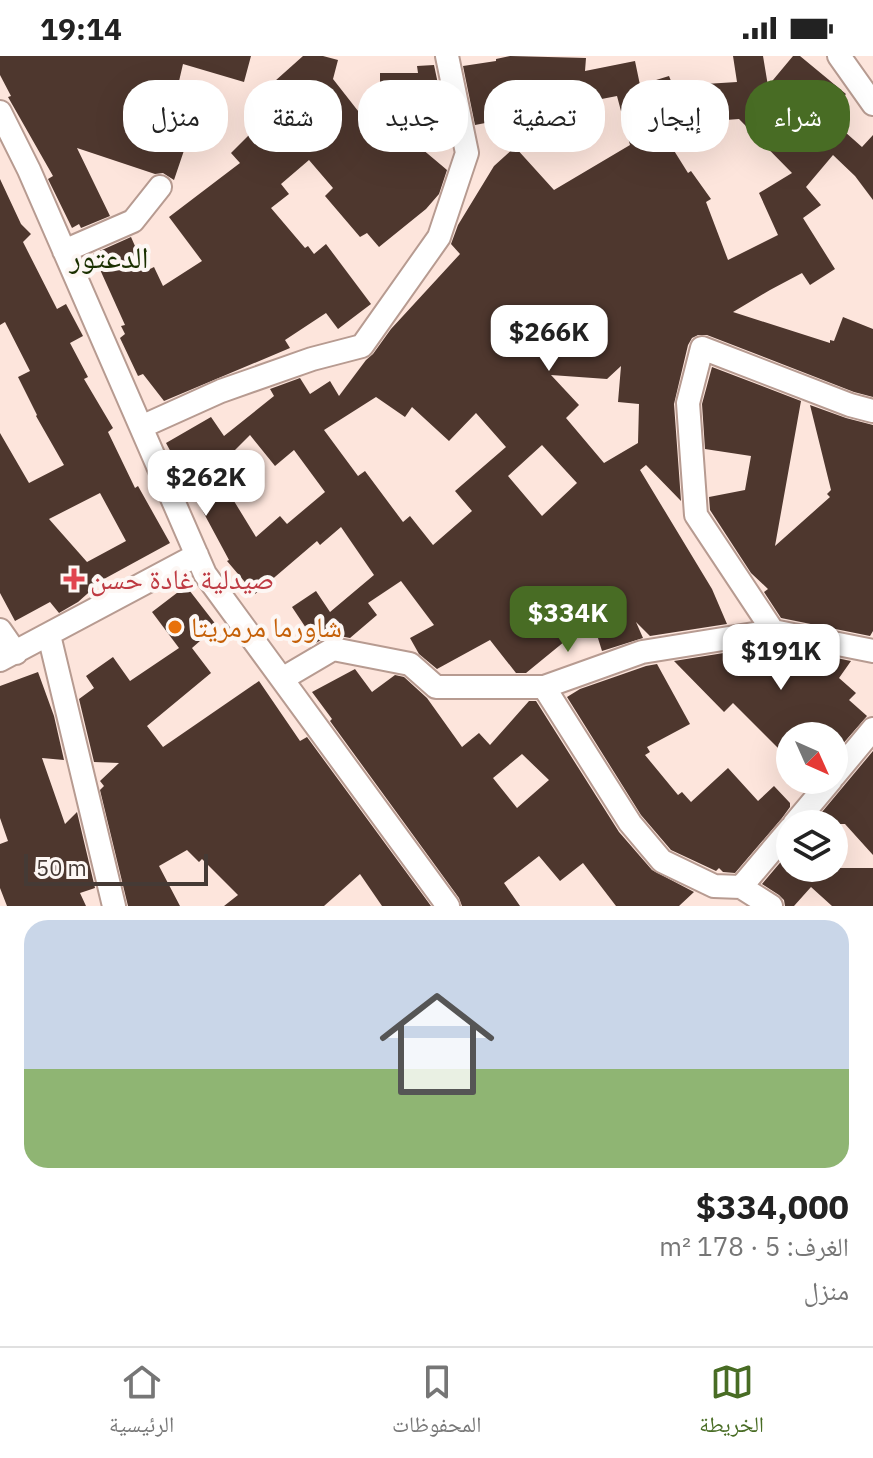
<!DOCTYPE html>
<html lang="ar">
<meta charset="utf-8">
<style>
:root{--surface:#fff;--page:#f6f6f6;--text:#222;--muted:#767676;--line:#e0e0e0;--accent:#486c24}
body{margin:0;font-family:"IBM Plex Sans","Noto Naskh Arabic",sans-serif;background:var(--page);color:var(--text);direction:rtl;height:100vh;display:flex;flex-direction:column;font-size:30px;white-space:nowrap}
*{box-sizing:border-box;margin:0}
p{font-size:26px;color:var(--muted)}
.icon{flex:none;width:44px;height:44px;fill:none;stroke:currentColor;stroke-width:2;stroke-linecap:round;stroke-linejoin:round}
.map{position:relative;height:850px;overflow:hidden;direction:ltr}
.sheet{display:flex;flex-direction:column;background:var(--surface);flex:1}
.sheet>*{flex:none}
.top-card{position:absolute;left:24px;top:24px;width:826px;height:72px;direction:rtl;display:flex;gap:16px}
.needle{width:52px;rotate:135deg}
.fabs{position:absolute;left:776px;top:666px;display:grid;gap:16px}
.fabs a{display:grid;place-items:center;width:72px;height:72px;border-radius:50%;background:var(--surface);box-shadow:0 8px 32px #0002;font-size:40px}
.scale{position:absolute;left:24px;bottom:20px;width:184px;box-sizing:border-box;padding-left:8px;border:4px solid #453a35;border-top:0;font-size:22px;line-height:28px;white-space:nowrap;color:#453a35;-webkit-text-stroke:6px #fdf7f4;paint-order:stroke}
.price{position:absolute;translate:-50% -68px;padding:0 18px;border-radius:16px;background:#fff;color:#222;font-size:26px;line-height:52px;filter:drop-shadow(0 2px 4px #0008)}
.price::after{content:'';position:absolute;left:50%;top:48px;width:24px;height:18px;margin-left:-12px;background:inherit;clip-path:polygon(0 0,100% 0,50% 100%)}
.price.active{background:var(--accent);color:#fff}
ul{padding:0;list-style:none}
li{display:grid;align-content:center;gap:16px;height:424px;padding:0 24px}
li+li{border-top:2px solid var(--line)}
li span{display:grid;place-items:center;height:248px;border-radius:24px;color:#555}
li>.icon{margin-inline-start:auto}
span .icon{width:144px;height:144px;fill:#fffc;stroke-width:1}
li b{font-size:34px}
.pill{padding:0 28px;border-radius:32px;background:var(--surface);box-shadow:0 8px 32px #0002;font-size:28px;line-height:72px}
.pill.active{background:var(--accent);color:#fff}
.status{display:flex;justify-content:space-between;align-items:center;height:56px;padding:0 40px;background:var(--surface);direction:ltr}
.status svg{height:22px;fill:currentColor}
.dock{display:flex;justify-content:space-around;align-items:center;height:112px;border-top:2px solid var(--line);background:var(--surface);font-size:22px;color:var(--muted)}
.dock a{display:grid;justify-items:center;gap:4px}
.dock .active{color:var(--accent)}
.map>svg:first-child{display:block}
</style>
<div class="status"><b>19:14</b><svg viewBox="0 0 49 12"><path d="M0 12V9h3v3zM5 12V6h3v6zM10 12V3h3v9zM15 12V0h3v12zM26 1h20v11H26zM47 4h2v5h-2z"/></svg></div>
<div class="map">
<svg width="873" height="850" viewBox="0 0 873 850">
<rect width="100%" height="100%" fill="#fde5dc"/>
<!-- building -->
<path fill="#4e372e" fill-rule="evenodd" d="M0 0H251L244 26 183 8 173 51 196 59 174 124 163 117 155 118 77 92 110 160 81 172 79 168 72 172 48 123 53 120 8 41 11 40 0 19Z
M303 0H323L338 4 333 23 380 83V17H418L417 10 434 9 446 66 396 71 447 114 439 138 426 153 379 191 367 177 360 181 325 140 333 132 309 104 281 128 289 138 271 152 305 192 308 190 314 198 326 188 371 248 338 273 326 257 285 284 290 292 164 345 143 318 138 320 120 282 125 278 121 270 125 269 93 198 131 181 146 215 154 211 163 230 202 205 169 161 240 107 231 97 263 65 248 49Z
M510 0 586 2 585 15 635 5 640 29 669 20 673 30 737 26 733 0H763L768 30 793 0H800L846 38 827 60 862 91 873 79V144L855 120 833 99 806 131 821 149 803 162 835 213 810 229 802 217 770 234 733 256 830 287V284L834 285 843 261 873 273V341L854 336 707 279H698L692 282 688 289 674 348 681 445 646 409 640 414 712 533 727 568 650 580 636 566 643 582 602 595 592 563 526 617H516L490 584 437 613 419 598 410 582 434 569 401 525 368 547 377 559 350 582 335 579 326 581 316 587 292 551 316 535 330 556 374 519 341 471 320 489 317 485 255 538 227 505 229 504 166 387 211 361 224 380 274 340 270 333 300 322 310 338 330 325 339 340 366 304 373 298 391 273 460 198 451 188 458 169 494 110 515 91 554 134 630 89 617 40 581 47V51L554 55V48L505 59 506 63 475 69 463 10 496 5V3ZM739 63 792 117 759 137 778 179 728 204 706 146 711 143 691 115 688 117 658 69ZM621 310 618 346 639 348 638 387 604 407 566 362 579 349 551 319 607 323ZM376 341 405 361 412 351 449 385 476 357 506 391 455 435 472 455 433 489 410 460 403 466 365 415 358 420 324 374ZM250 379 275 410 294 394 325 436 287 468 280 460 256 481 215 414ZM542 389 577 427 542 460 508 420Z
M0 123 21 168 31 178 23 186 57 253 66 248 83 280 70 287 88 321 84 323 113 372 108 376 135 432 138 430 170 487 104 523 78 546 59 557 50 546 15 565 0 537V377L29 427 64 409 36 360 37 359 18 321 30 315 5 266 0 269ZM100 437 126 485 87 506 49 463Z
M712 311 801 345 775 490 830 441 827 438 831 434 810 349 846 362 873 369V575L870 580 781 562 764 536 768 533 751 517 710 454 709 441 745 434 751 400 705 393 702 348Z
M186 530 217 570 192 592 211 617 147 670 163 691 259 625 300 685 307 681 431 850H382L360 818 324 850H224L238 839 202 803 199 806 187 794 159 810 180 850H128L100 734 104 730 100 725 119 707 94 706 79 643 94 632 86 620 113 601 130 625 179 592 152 556Z
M773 589 851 605 839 622 856 637 849 644 867 660 834 698V680H790V704L733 647 724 656 674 605Z
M657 608 690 668 647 691 650 696 645 699 678 739 682 736 691 746 728 712 758 745 774 730 790 747V751L782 762 735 817 723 816 719 812 716 815 671 794 641 759 567 641 580 633 646 610Z
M355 613 372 636 395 619 404 621 427 642 462 691 479 677 490 689 529 645H536L619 776 652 814 694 836 679 850H616L583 807 560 825 539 800 504 827 520 850H462L459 842 330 665 332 663 312 636ZM522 698 549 724 517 752 493 722Z
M38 616 54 660 64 704 42 702 65 768 77 756 95 832 80 837 86 850H7L0 832V788L8 785 0 762V630Z
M873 695V799L845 768H823L817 762Z
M790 795V812H873V850H832L811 831 794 850H785L784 844 779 839 762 828Z"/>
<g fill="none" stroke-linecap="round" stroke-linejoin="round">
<!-- street casing -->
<g stroke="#b79b91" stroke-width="26">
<path id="street" d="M839 0 873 48
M0 56 29 114 205 518 448 850
M64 195 133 165 160 131
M141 371 221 335 312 303 362 290 439 181 467 97 447 0
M0 574 16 597
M773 575 696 459 688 347 702 292 850 349 873 355
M49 579 114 850
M0 604 197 499
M282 623 333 593 410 608 436 631H544L642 596 773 575 873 595
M544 631 630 767 662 805 714 830 741 831 771 850
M834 720 873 673
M794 768 831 724
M741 831 790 773"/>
</g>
<!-- street -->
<use href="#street" stroke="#fff" stroke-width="22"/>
</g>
<!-- markers -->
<path fill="#e0444e" stroke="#fdf7f4" stroke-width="3" d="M70 511h8v8h8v8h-8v8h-8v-8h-8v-8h8z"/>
<circle fill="#e8710a" stroke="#fdf7f4" stroke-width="3" cx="175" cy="571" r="8"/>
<g text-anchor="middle" stroke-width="8" stroke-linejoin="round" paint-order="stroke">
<!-- health labels -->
<g font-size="28" fill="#be3a42" stroke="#fdf7f4" text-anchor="start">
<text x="90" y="533">صيدلية غادة حسن</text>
</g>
<!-- food labels -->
<g font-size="28" fill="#c56008" stroke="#fdf7f4" text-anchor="start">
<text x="191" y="581">شاورما مرمريتا</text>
</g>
<!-- neighbourhood labels -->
<g font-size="30" fill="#1a3000" stroke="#fdf7f4">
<text x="109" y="212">الدعتور</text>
</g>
</g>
</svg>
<div class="fabs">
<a><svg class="needle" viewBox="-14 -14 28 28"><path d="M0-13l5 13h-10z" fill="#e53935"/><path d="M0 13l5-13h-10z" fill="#767676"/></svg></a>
<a><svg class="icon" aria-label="layers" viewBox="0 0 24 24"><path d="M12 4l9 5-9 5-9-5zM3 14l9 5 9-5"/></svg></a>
</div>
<div class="scale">50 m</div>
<b class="price" style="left:549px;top:317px">$266K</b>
<b class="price" style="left:206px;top:462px">$262K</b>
<b class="price active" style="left:568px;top:598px">$334K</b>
<b class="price" style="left:781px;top:636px">$191K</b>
<div class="top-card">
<a class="pill active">شراء</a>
<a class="pill">إيجار</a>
<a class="pill">تصفية</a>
<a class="pill">جديد</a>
<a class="pill">شقة</a>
<a class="pill">منزل</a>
</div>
</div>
<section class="sheet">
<ul>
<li><span style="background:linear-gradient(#c9d6e8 60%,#8fb573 0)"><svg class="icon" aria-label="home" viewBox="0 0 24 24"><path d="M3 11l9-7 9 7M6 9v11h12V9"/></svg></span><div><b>$334,000</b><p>الغرف: 5 · 178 m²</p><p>منزل</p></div></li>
</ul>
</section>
<nav class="dock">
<a class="active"><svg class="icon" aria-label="map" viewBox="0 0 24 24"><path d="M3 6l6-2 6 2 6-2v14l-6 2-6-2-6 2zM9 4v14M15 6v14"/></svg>الخريطة</a>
<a><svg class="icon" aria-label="saved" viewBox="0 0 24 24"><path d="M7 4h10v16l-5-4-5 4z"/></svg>المحفوظات</a>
<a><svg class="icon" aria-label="home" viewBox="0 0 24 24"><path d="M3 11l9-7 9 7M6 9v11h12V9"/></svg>الرئيسية</a>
</nav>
